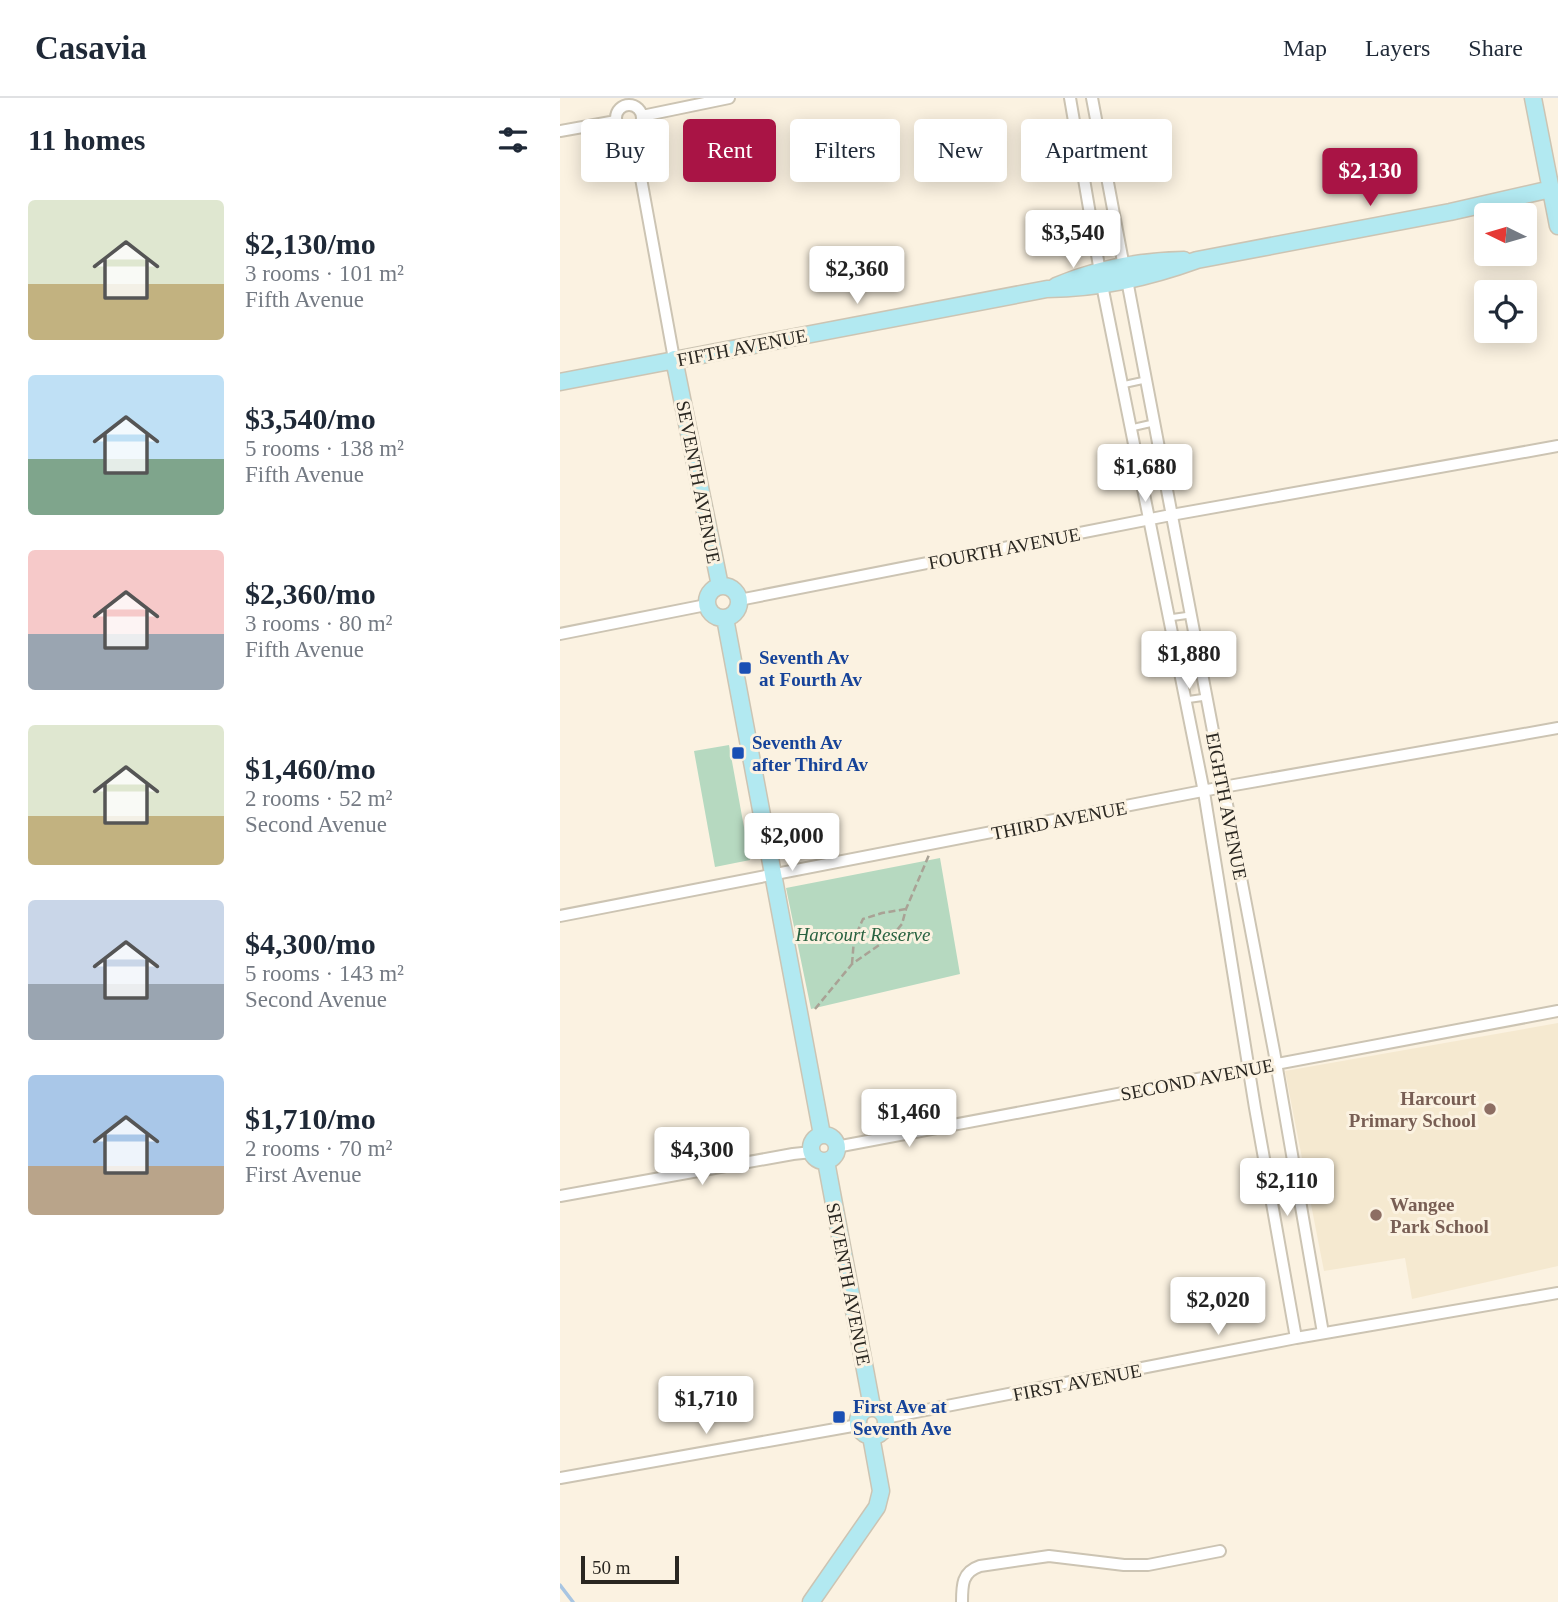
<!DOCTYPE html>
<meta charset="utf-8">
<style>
:root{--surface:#fff;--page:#f6f6f7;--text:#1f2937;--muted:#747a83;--line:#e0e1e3;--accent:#a91445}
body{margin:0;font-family:"Times New Roman",serif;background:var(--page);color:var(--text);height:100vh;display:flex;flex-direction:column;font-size:26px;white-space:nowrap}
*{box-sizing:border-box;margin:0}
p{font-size:23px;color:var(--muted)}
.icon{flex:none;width:38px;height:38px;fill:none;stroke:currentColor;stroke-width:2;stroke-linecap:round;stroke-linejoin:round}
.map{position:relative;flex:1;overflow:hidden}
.drawer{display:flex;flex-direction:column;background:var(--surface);width:560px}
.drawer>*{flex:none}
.hud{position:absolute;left:21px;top:21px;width:665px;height:63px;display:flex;gap:14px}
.needle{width:46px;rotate:275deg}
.fabs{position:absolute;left:914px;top:105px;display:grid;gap:14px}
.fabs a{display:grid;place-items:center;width:63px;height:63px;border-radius:7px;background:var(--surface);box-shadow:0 4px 18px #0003;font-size:35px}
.scale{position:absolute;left:21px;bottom:18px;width:98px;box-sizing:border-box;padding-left:7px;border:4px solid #2a2721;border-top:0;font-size:19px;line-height:24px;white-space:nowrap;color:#2a2721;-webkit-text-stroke:5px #fbf2e1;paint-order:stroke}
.price{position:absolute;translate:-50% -60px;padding:0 16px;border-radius:7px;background:#fff;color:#222;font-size:23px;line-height:46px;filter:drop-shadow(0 2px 4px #0008)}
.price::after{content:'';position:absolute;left:50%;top:42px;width:21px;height:16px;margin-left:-10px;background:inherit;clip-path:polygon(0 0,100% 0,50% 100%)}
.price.current{background:var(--accent);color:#fff}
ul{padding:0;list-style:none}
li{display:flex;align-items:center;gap:21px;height:175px;padding:0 28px}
li span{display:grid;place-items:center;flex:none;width:196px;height:140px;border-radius:7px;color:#555}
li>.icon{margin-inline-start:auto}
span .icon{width:84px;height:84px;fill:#fffc;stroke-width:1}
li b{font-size:30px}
h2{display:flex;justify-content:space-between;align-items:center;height:84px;padding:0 28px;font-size:30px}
.chip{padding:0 24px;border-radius:7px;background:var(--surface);box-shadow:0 4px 18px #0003;font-size:24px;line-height:63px}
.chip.current{background:var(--accent);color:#fff}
header{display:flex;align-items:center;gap:42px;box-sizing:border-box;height:98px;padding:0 35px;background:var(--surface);border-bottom:2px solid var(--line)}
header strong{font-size:33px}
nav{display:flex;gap:38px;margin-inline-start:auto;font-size:24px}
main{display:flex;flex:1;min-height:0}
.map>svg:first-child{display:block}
</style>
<header>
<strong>Casavia</strong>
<nav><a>Map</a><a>Layers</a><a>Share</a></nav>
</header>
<main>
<section class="drawer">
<h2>11 homes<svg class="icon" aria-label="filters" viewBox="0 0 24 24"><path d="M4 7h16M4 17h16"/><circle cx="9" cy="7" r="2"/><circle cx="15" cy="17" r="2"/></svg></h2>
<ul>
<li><span style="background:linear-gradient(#dfe7d0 60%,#c2b280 0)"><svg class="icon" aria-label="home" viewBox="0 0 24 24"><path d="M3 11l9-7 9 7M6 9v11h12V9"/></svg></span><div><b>$2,130/mo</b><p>3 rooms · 101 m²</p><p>Fifth Avenue</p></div></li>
<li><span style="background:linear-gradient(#bfe0f5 60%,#7fa58c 0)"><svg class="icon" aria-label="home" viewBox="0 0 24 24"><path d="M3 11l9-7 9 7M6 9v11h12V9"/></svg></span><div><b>$3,540/mo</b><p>5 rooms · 138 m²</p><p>Fifth Avenue</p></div></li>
<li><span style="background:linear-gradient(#f6c9c9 60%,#9aa5b1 0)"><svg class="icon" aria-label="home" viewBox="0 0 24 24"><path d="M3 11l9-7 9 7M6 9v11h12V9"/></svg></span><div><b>$2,360/mo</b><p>3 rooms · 80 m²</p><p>Fifth Avenue</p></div></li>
<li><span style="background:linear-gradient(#dfe7d0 65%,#c2b280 0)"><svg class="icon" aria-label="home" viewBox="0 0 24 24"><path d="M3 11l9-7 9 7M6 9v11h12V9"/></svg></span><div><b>$1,460/mo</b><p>2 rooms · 52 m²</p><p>Second Avenue</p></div></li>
<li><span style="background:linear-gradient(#c9d6e8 60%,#9aa5b1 0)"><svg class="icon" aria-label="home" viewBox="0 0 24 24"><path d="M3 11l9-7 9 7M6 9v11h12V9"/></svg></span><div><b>$4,300/mo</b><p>5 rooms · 143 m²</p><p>Second Avenue</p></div></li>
<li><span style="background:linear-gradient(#a9c7e8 65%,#b9a48a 0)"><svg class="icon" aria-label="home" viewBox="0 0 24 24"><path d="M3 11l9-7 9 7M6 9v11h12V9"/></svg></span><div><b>$1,710/mo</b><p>2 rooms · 70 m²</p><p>First Avenue</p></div></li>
</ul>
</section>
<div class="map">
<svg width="998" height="1504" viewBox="0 0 998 1504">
<rect width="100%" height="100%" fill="#fbf2e1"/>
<!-- built -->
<path fill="#f5e9d0" d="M998 925V1168L852 1201 845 1160 764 1173 725 973Z"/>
<!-- green -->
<path fill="#b6d9c0" d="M169 647 190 762 155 769 134 653Z
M380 760 400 876 251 911 226 790Z"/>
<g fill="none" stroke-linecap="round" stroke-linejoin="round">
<!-- stream -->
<path stroke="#a8c5e2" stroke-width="3.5" d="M0 1487 13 1504"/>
<!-- lane casing -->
<g stroke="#ccc4b3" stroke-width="9">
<path id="lane" d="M562 287 585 282
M571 330 593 325
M609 520 630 517
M625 602 646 599"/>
</g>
<!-- street casing -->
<g stroke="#ccc4b3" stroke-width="14">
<path id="street" d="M510 0 540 174
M532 0 564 169
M56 20a13 13 0 1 1 26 0a13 13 0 1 1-26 0Z
M82 18 169 0
M0 33 56 23
M70 33 76 53 114 261
M567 182 714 953 763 1235
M542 187 644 694 695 1010 736 1240
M179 502 611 417 998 348
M0 536 146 507
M0 818 663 689 998 630
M276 1049 998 913
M0 1098 233 1056 252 1054
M325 1320 736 1240 998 1195
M0 1380 298 1327
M402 1504C402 1487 402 1474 420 1468L489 1458 564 1467H588L660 1453"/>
</g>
<!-- secondary casing -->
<g stroke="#ccc4b3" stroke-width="19">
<path id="secondary" d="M973 0 998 128
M496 188C536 171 580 163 624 162
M114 261 160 488
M0 284 487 191C541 190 587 180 637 162L890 114 991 91
M147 504a16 16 0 1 1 32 0a16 16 0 1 1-32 0Z
M165 520 262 1037
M251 1050a13 13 0 1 1 26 0a13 13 0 1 1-26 0Z
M266 1063 312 1309
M298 1324a14 14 0 1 1 28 0a14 14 0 1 1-28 0Z
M251 1504 317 1409 321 1393 311 1338"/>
</g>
<!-- path -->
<path stroke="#a9a295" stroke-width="2.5" stroke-dasharray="7 3.5" stroke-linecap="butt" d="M292 866 294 841 303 821 322 815 346 811
M255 911 292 866 332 838 342 826 346 811 369 757"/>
<!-- lane -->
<use href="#lane" stroke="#fff" stroke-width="5"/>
<!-- street -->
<use href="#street" stroke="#fff" stroke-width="10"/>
<!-- secondary -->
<use href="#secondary" stroke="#b2e9f1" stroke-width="16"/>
</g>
<!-- markers -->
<g fill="#1a4fb4" stroke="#fbf2e1" stroke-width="2.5">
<rect x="178" y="563" width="14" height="14" rx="3.5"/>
<rect x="171" y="648" width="14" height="14" rx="3.5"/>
<rect x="272" y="1312" width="14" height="14" rx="3.5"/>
</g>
<g fill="#8d6e63" stroke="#fbf2e1" stroke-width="2.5">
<circle cx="930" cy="1011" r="7"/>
<circle cx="816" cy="1117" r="7"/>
</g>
<g text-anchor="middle" stroke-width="6" stroke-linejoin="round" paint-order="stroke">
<!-- street labels -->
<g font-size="19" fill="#2a2721" stroke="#fbf2e1">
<text transform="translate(182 249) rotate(-11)" y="7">FIFTH AVENUE</text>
<text transform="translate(139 384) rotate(79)" y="7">SEVENTH AVENUE</text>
<text transform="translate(444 450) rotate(-11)" y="7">FOURTH AVENUE</text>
<text transform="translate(667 708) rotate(79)" y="7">EIGHTH AVENUE</text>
<text transform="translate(499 722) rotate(-11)" y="7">THIRD AVENUE</text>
<text transform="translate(637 981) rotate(-11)" y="7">SECOND AVENUE</text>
<text transform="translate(289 1186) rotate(79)" y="7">SEVENTH AVENUE</text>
<text transform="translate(517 1284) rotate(-11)" y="7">FIRST AVENUE</text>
</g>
<!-- transit labels -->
<g font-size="19" font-weight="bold" fill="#164399" stroke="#fbf2e1" text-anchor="start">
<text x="199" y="566">Seventh Av<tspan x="199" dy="22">at Fourth Av</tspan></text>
<text x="192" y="651">Seventh Av<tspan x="192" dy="22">after Third Av</tspan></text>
<text x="293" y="1315">First Ave at<tspan x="293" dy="22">Seventh Ave</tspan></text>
</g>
<!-- park labels -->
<g font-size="19" font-style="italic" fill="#296240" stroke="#fbf2e1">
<text x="303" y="843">Harcourt Reserve</text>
</g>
<!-- education labels -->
<g font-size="19" font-weight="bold" fill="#785e54" stroke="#fbf2e1" text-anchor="end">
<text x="916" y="1007">Harcourt<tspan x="916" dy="22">Primary School</tspan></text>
<text x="830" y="1113" text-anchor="start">Wangee<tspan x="830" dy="22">Park School</tspan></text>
</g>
</g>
</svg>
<div class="fabs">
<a><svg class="needle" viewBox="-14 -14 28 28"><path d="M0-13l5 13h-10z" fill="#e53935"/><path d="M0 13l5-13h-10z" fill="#747a83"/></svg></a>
<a><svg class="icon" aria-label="locate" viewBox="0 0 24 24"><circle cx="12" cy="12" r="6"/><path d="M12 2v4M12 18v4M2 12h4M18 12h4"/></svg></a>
</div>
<div class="scale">50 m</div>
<b class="price current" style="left:810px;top:110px">$2,130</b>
<b class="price" style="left:513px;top:172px">$3,540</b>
<b class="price" style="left:297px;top:208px">$2,360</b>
<b class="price" style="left:585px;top:406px">$1,680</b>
<b class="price" style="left:629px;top:593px">$1,880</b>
<b class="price" style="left:232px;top:775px">$2,000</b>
<b class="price" style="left:349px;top:1051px">$1,460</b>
<b class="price" style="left:142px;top:1089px">$4,300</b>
<b class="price" style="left:727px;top:1120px">$2,110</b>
<b class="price" style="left:658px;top:1239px">$2,020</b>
<b class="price" style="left:146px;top:1338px">$1,710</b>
<div class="hud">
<a class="chip">Buy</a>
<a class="chip current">Rent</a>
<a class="chip">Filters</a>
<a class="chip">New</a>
<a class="chip">Apartment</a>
</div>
</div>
</main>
